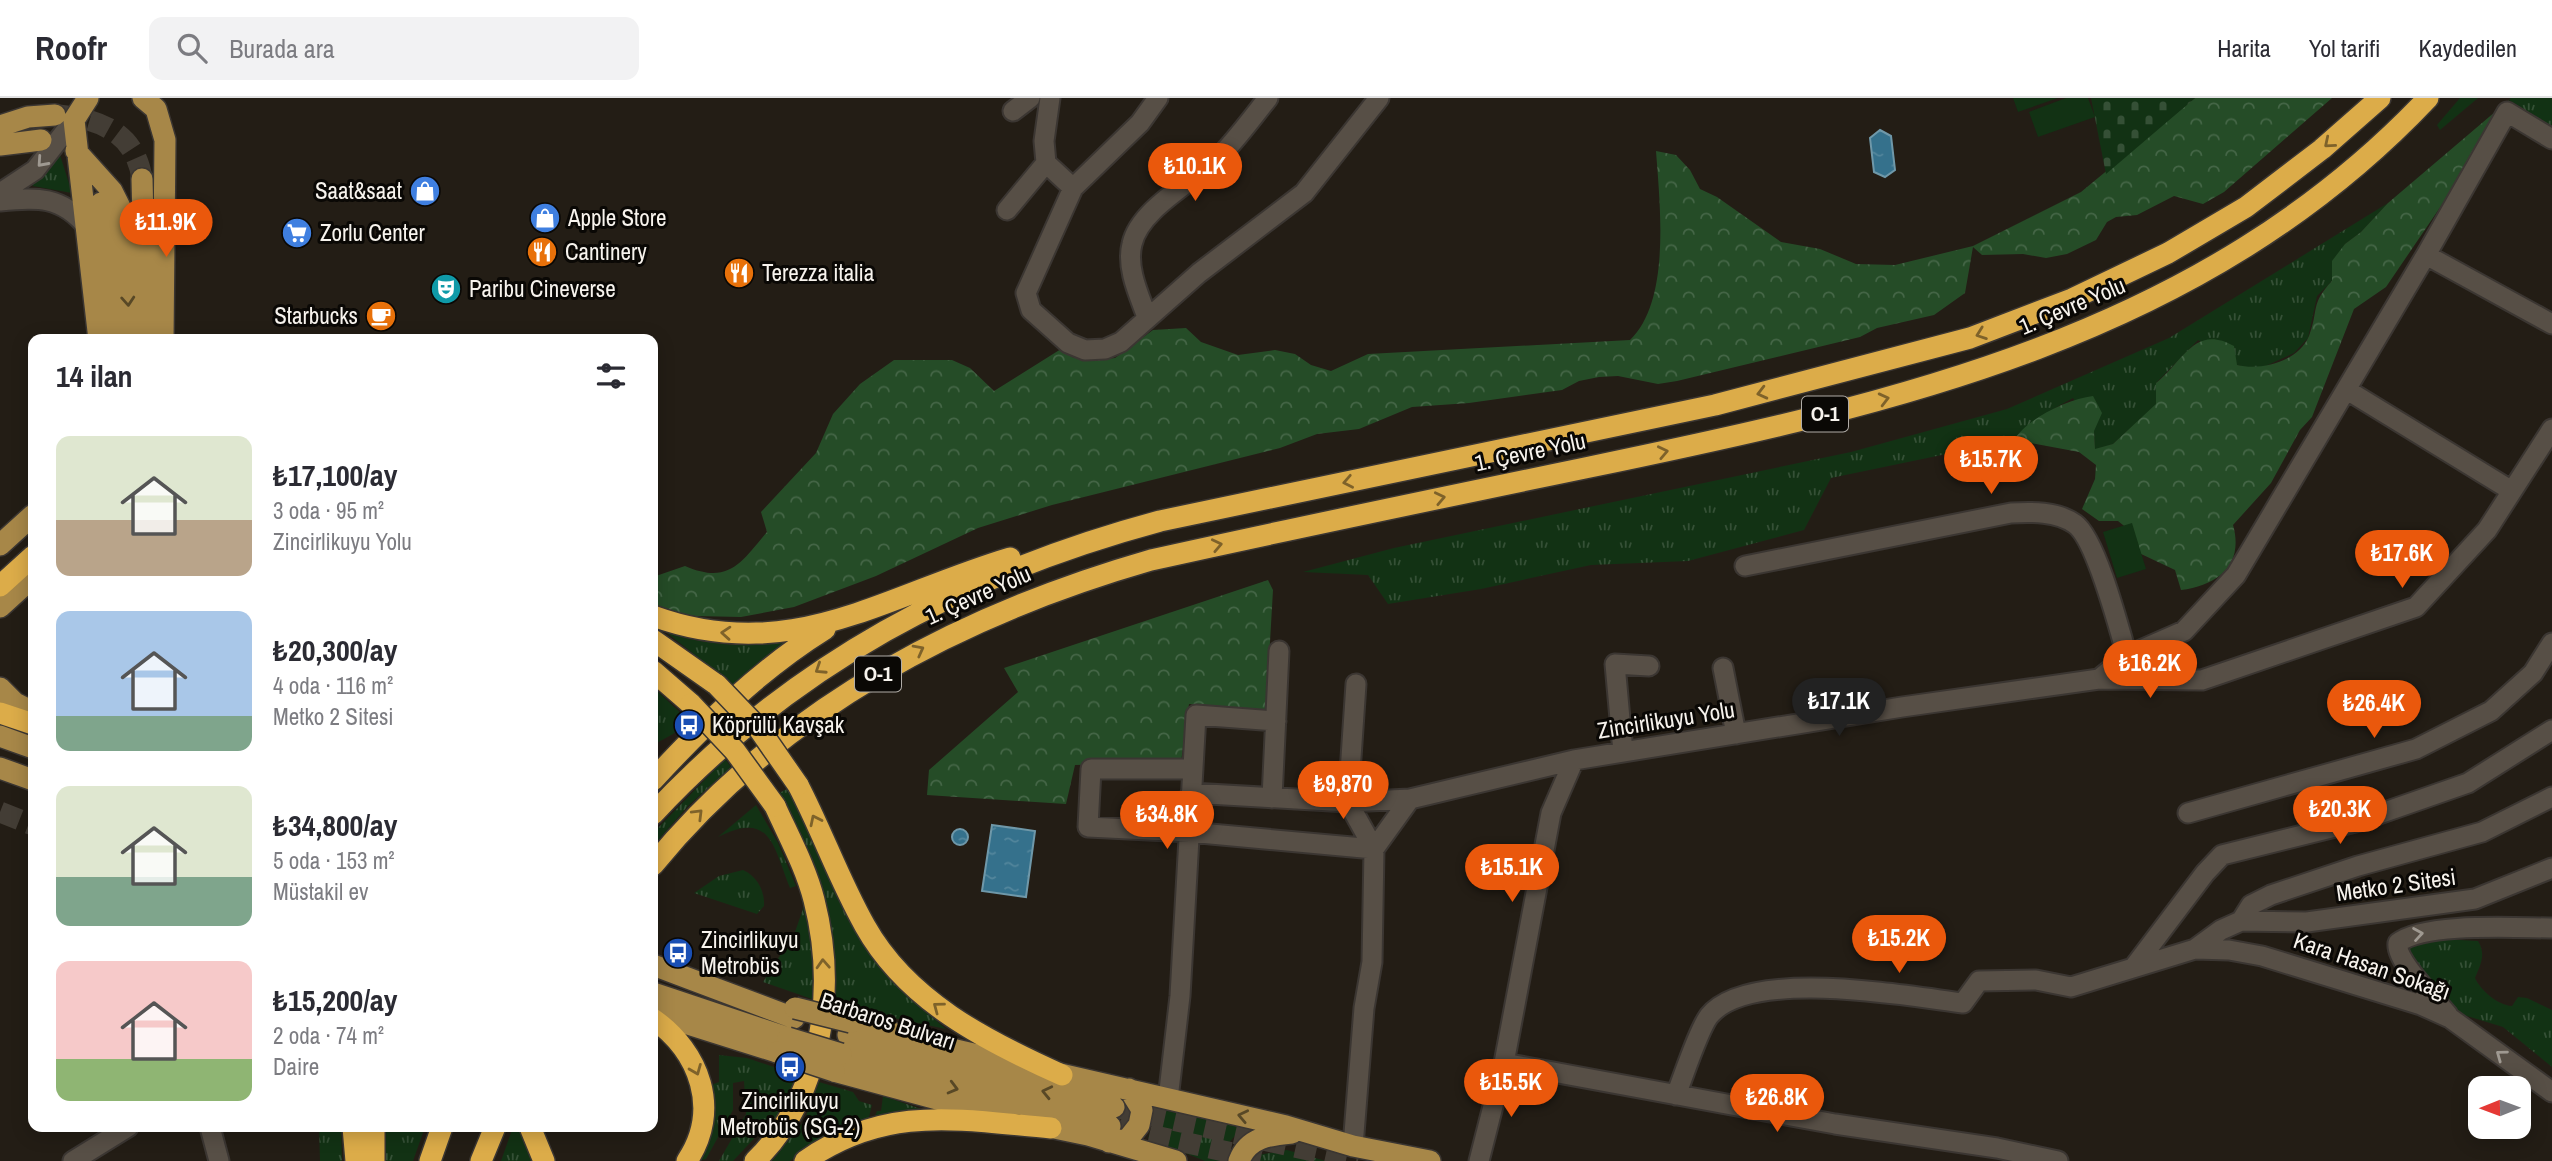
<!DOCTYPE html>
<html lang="tr">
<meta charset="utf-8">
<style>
:root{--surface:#fff;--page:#f2f2f3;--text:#2b2b33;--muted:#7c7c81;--line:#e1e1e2;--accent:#ea580c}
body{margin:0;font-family:"Archivo Narrow",sans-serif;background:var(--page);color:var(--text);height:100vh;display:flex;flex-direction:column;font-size:26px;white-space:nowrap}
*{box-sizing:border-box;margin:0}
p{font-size:23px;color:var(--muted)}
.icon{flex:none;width:38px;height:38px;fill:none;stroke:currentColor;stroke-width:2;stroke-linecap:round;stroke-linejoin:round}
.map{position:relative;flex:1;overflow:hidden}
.drawer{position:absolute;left:28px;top:236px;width:630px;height:798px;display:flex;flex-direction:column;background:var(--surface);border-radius:14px;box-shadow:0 4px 18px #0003}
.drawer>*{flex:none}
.needle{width:46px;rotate:269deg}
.fabs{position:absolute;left:2468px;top:978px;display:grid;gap:14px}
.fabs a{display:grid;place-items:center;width:63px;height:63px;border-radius:14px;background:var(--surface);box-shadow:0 4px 18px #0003;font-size:35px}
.price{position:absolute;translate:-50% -60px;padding:0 16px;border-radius:24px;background:var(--accent);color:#fff;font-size:23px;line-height:46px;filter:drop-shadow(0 2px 4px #0008)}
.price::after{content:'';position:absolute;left:50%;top:42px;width:21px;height:16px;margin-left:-10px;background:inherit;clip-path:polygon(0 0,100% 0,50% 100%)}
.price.selected{background:#222;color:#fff}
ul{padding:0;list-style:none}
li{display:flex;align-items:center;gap:21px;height:175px;padding:0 28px}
li span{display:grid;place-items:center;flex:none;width:196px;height:140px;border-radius:14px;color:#555}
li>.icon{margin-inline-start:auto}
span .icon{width:84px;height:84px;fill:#fffc;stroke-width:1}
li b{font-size:30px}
h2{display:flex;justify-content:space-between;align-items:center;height:84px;padding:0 28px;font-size:30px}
header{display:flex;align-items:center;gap:42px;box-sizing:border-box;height:98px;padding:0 35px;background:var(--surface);border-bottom:2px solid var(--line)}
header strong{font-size:33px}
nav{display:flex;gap:38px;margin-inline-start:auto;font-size:24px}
.search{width:490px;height:63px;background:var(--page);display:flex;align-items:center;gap:18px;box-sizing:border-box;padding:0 24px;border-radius:14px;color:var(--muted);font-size:26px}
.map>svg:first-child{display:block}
</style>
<header>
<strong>Roofr</strong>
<div class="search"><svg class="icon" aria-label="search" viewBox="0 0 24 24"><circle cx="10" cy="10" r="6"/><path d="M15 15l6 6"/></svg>Burada ara</div>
<nav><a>Harita</a><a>Yol tarifi</a><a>Kaydedilen</a></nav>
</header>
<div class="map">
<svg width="2552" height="1063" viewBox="0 0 2552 1063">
<defs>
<pattern id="grass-tufts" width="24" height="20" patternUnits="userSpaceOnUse" patternTransform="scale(1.75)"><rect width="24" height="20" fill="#123214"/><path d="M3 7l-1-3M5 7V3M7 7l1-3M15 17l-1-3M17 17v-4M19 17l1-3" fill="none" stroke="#355036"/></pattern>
<pattern id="forest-crowns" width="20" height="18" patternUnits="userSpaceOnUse" patternTransform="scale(1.75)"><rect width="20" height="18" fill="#254c27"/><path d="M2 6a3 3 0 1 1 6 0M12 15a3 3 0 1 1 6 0" fill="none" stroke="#456647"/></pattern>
<pattern id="cemetery-stones" width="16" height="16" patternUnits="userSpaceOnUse" patternTransform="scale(1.75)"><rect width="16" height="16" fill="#123214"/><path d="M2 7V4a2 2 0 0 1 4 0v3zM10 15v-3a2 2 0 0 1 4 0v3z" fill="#355036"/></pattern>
<pattern id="water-ripples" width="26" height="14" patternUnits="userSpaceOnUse" patternTransform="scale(1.75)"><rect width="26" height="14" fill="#35718c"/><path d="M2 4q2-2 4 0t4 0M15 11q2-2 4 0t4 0" fill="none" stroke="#53869c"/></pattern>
</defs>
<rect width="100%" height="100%" fill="#231d15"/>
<!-- grass -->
<path fill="url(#grass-tufts)" d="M2460 0H2478L2440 32 2437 27Z
M2511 0H2552V28L2509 2Z
M60 57 72 95 33 88 32 85Z
M2388 105 2361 134 2345 146 2332 183 2317 198 2308 240 2294 255 2257 272 2237 267 2198 242 2156 285 2157 306 2113 346 2095 352 2094 333 2073 300 2055 310 2014 342 1831 380 1804 432 1688 463 1591 467 1481 491 1388 506 1368 477 1303 474 1394 450 1851 354 2007 311 2169 240Z
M667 535C712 549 750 549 797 542L736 589Z
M653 589 688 622 673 636 653 647Z
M725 661 731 669 688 708 653 748V735Z
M789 690 877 862 905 896 946 931 832 907C839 822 822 768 779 695Z
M756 707 778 745 796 788 790 790C773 748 771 712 718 739Z
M743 772C757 778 765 793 764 808L757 816 694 795 719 778Z
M804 808 813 849 815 902 763 884 795 834Z
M2440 841 2478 843C2486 856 2481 866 2475 880 2481 893 2498 907 2512 908L2518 899 2527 900 2552 912V969L2503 929 2467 918 2450 908 2416 869 2407 852 2419 845Z
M719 957 747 960 798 977 789 1001 766 1034 762 1032 733 1063H719L746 1016 744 983 733 985V1012L706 1061 698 1063C710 1039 719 1013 711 987L719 984Z
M819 984 853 994 859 1003 872 1007 868 1023 822 1041 790 1063H772L804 1023Z
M883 998 927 1013 874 1021 877 1013H881Z
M1154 1010 1242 1030 1225 1049 1222 1063H1205L1148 1040 1156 1020Z
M319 1029H341L342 1063H320Z
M380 1029H425L413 1063H381Z
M513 1029H519L532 1063H501Z
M1287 1052 1326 1063H1255L1258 1057Z"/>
<!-- forest -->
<path fill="url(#forest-crowns)" d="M2195 0H2332L2224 94 2203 106 2174 98 2137 117 2116 119 2107 124 2096 142 2067 156 2046 160 2023 156 1982 157 1973 149 1965 195 1934 217 1877 230 1860 239 1677 283 1658 286 1618 278 1599 279 1579 283 1562 292 1469 305 1412 309 1359 331 1317 336 1280 350 1052 407 978 430 876 478 794 509 741 519 695 518 674 514 653 506V479L685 468C729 487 741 465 767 434L761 414 816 355 833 316 860 286 894 262H952L970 270 994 293 1061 251 1072 259 1088 263 1115 260 1153 232 1186 230 1201 244 1238 257 1275 252 1295 256 1311 267 1331 273 1368 256 1630 242C1671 203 1660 107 1656 53L1676 57 1690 72 1700 91 1717 99 1781 144 1820 151 1856 166 1895 167 1973 148 2081 94Z
M2509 2 2490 36 2386 189 2354 211 2312 319 2300 332 2271 385 2233 427C2244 466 2219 487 2181 492L2175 472 2139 455 2133 435 2118 423H2099L2082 411 2095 381 2096 367 2079 354 2014 342C2028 320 2068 301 2093 298L2102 315 2094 333 2095 351 2113 346 2156 306V285C2184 262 2195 226 2234 248L2237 267C2261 273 2298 264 2309 238 2319 212 2310 206 2332 183V163L2345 146 2361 134 2388 105Z
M1268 482 1273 492 1266 613 1189 606 1181 664 1075 667 1066 706 927 697 929 672 1018 594 1004 570Z"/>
<!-- cemetery -->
<path fill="url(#cemetery-stones)" d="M2091 0H2195L2106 76Z"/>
<!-- garden -->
<path fill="#123214" d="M2013 0H2058L2018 14Z
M2066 0H2088L2095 19 2038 39 2029 14Z
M2132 425 2146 471 2117 480 2103 434Z"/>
<!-- water -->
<path fill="url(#water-ripples)" stroke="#6f98a9" stroke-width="2" d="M1880 32 1891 38 1895 72 1885 79 1874 74 1870 40Z
M992 727 1035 733 1026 799 982 793Z
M952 739a8 8 0 1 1 16 0a8 8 0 1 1-16 0Z"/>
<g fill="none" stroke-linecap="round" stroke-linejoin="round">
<!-- major-tunnel -->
<path stroke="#433d35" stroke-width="21" stroke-dasharray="21 10" stroke-linecap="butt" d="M59 17C101 21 136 36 142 81
M1114 1009 1358 1063
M1119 1030 1269 1063"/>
<!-- highway-tunnel -->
<path stroke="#433d35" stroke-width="21" stroke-dasharray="21 10" stroke-linecap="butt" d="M0 714 33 727"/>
<!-- minor casing -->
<g stroke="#3b3632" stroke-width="23">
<path id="minor" d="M1050 0 1044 43 1046 65 1073 90
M1158 0 1140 25 1073 90 1026 195 1031 212 1068 245 1085 252 1105 251 1121 244 1199 175 1304 95 1379 0
M1013 13 1030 0
M0 95 35 72 74 22
M0 103C37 99 62 98 87 129
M1007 112 1046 65
M2426 157 2552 226
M1147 219C1139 197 1126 170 1132 146 1140 109 1198 82 1223 55 1239 38 1253 19 1268 0
M2347 292 2512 393
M1745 468 2011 415C2031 414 2057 413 2075 426 2096 441 2119 530 2127 558
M2168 540 2183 582
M1723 570 1736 636
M2099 581 2127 558 2184 533 2236 477 2426 157 2507 14 2552 41
M1623 654 1615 566 1649 568
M1193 671H1091L1088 729 1189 734 1374 751 1348 704 1410 701
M1191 695 1348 704 1356 586
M1272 700 1279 553
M2188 715 2416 651 2491 613 2533 575 2552 545
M2241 823 2251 807 2271 797 2358 768 2482 734 2552 699
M2195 851 2221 832 2241 823 2307 824 2475 801 2552 770
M2134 869 2205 775 2222 757 2359 723 2468 685 2552 632
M2448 917C2435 901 2395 863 2398 845 2424 824 2517 830 2552 830
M1504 965 1835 1026 1997 1050 2058 1063
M1676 997C1684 977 1698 933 1709 918 1749 869 1906 898 1963 905L1979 883 2036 882 2071 889 2195 851 2229 852 2262 858 2421 907 2450 920 2552 994
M1168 1001 1180 898 1196 617 1276 623
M210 1029 219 1063
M1353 1048 1364 910 1372 864 1374 751 1410 701 1574 662 1902 609 2099 581 2202 582 2416 509 2487 432 2552 331
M73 1063 128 1029
M1479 1063 1504 965 1551 715 1574 662"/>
</g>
<!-- major casing -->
<g stroke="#3b3632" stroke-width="24">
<path id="major" d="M88 0 74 22 99 242
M143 0 156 11 165 42 163 242
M0 28 28 19 55 17
M0 47 41 42
M76 53 112 93 120 109 130 242
M142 81 146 242
M101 105 115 242
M0 447 33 417
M0 509 33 479
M0 590 15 605 33 614
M0 638 33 650
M0 670 33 682
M653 867 794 920
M653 895 788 940
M653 915 777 954
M851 924 956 952 1286 1028 1353 1048 1430 1063
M848 937 954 973 1114 1009
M841 956 983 997 1110 1028
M834 973 1004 1019
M1035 1026 1088 1037 1176 1063
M1109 1044 1128 1041 1139 1027 1142 1012 1129 991
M1239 1063C1248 1039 1270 1037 1292 1035"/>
</g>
<!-- highway casing -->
<g stroke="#3b3632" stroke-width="24">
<path id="highway" d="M0 488 33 458
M653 518C790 568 883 498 1010 460
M653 542 717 587
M653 573 691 606
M0 615 33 626
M653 682C705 626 759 572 825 531
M798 687C822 733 839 782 865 828 907 903 986 943 1062 977
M653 716C793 566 963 476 1160 423L1715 307 1970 240 2072 201 2168 155 2246 109 2322 51 2380 0
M653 767C781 611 960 517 1151 462 1295 430 1440 400 1585 370 1894 306 2202 239 2428 0
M653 921C700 954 721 1012 687 1063
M353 1029 356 1063
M374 1029V1063
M530 1029 544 1063
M430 1063 442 1029
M481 1063 495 1029
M755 1063C823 996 837 892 814 802 806 770 789 739 775 708
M805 1063C887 1006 958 1022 1051 1030"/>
</g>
<!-- minor -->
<use href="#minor" stroke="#574f46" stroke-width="19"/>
<!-- major -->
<use href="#major" stroke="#a78748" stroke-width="21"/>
<!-- highway -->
<use href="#highway" stroke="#dcac49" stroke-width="21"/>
<!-- major-bridge casing -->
<g stroke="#3b3632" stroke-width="24" stroke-linecap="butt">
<path id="major-bridge" d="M795 910 851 924
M788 940 841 956
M777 954 834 973"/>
</g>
<!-- highway-bridge casing -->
<g stroke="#3b3632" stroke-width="24" stroke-linecap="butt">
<path id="highway-bridge" d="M717 587 759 631 798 687
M691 606 735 653 775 708"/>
</g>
<!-- major-bridge -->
<use href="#major-bridge" stroke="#a78748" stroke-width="21"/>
<!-- highway-bridge -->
<use href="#highway-bridge" stroke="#dcac49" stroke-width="21"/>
</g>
<!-- one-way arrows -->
<defs><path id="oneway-chevron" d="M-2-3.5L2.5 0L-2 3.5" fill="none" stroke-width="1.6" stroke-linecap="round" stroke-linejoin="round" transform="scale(1.75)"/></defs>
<g stroke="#7e622a">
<use href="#oneway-chevron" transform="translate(2329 45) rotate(140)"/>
<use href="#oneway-chevron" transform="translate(1981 236) rotate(160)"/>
<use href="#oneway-chevron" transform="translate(1762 295) rotate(166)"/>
<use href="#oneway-chevron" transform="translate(1884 301) rotate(-14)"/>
<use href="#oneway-chevron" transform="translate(1663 354) rotate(-12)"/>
<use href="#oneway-chevron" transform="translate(1348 384) rotate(169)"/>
<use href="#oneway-chevron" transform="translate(1440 400) rotate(-12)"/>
<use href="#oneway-chevron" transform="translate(1217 447) rotate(-12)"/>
<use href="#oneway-chevron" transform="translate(726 535) rotate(-176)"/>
<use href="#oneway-chevron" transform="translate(919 552) rotate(-28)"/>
<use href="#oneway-chevron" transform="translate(820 571) rotate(147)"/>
<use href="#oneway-chevron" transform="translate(698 716) rotate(-45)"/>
<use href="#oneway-chevron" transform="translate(815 722) rotate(-116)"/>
<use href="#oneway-chevron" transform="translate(823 866) rotate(-93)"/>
<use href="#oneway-chevron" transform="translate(938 909) rotate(-143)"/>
<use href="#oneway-chevron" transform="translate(696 972) rotate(68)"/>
</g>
<g stroke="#9f9991">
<use href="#oneway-chevron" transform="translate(42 64) rotate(132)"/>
<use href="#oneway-chevron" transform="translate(2418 836) rotate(-9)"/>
<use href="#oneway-chevron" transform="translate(2501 957) rotate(-144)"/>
</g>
<g stroke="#584826">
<use href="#oneway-chevron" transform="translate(128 203) rotate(86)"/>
<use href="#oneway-chevron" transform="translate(953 990) rotate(15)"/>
<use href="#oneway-chevron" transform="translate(1047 994) rotate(-167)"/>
<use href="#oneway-chevron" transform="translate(1243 1018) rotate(-168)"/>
</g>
<!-- icons -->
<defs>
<g id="shop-disc" transform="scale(1.575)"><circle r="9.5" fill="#3f7fe0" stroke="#0a0805"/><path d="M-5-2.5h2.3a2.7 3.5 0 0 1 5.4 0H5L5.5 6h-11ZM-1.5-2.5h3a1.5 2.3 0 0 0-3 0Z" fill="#fff"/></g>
<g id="supermarket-disc" transform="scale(1.575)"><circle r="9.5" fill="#3f7fe0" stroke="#0a0805"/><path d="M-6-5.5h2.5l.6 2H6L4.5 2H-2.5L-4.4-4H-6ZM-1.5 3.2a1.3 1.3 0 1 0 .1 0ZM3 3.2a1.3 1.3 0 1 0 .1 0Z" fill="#fff"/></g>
<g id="restaurant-disc" transform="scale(1.575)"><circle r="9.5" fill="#e8710a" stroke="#0a0805"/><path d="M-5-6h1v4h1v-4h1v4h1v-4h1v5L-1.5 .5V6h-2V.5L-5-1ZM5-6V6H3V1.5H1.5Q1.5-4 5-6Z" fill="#fff"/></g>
<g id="theatre-disc" transform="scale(1.575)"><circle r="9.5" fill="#0f9aa8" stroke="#0a0805"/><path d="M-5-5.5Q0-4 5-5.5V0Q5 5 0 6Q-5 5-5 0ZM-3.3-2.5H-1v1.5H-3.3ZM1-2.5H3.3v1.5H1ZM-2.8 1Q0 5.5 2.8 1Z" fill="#fff"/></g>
<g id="cafe-disc" transform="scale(1.575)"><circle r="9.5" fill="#e8710a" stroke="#0a0805"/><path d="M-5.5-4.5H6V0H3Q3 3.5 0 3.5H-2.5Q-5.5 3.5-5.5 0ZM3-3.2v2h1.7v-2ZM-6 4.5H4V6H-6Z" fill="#fff"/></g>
<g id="bus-disc" transform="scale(1.575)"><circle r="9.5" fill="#1a4fb4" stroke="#0a0805"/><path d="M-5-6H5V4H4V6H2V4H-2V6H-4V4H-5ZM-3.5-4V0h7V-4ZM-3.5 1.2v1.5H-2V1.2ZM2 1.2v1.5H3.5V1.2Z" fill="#fff"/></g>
</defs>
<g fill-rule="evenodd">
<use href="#shop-disc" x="425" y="93"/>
<use href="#shop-disc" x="545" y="120"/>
<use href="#supermarket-disc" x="297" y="135"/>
<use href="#restaurant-disc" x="542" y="154"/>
<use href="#restaurant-disc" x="739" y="175"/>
<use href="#theatre-disc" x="446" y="191"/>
<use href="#cafe-disc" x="381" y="218"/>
<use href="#bus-disc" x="689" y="627"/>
<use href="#bus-disc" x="678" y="855"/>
<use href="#bus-disc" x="790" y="969"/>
</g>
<g text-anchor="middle" stroke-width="6" stroke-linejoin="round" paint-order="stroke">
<!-- shield labels -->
<g fill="#0a0805" stroke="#b0aca7" stroke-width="2">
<rect x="1802" y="298.5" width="46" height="35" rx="5"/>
<rect x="855" y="558.5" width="46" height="35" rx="5"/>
</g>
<g font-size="21" font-weight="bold" fill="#f7f3ed">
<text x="1825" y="323">O-1</text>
<text x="878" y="583">O-1</text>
</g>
<!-- poi labels -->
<g font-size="23" fill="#f7f3ed" stroke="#0a0805" text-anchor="start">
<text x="402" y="101" text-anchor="end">Saat&amp;saat</text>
<text x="568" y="128">Apple Store</text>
<text x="320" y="143">Zorlu Center</text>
<text x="565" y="162">Cantinery</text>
<text x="762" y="183">Terezza italia</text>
<text x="469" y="199">Paribu Cineverse</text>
<text x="358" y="226" text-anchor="end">Starbucks</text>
<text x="712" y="635">Köprülü Kavşak</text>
<text x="701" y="850">Zincirlikuyu<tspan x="701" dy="26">Metrobüs</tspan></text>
<text x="790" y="1011" text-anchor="middle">Zincirlikuyu<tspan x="790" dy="26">Metrobüs (SG-2)</tspan></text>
</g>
<!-- street labels -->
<g font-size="23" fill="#f7f3ed" stroke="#0a0805">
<text transform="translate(2072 208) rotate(-23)" y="8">1. Çevre Yolu</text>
<text transform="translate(1530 354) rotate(-12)" y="8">1. Çevre Yolu</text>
<text transform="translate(978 497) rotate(-24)" y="8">1. Çevre Yolu</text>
<text transform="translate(1666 622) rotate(-9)" y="8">Zincirlikuyu Yolu</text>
<text transform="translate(2396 787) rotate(-8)" y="8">Metko 2 Sitesi</text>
<text transform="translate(2372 868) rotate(19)" y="8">Kara Hasan Sokağı</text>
<text transform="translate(888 923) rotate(18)" y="8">Barbaros Bulvarı</text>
</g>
</g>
</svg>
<div class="fabs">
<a><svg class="needle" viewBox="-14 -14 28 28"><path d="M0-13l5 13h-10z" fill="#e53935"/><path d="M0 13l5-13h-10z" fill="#7c7c81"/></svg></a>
</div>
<b class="price" style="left:1195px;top:105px">₺10.1K</b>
<b class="price" style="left:166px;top:161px">₺11.9K</b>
<b class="price" style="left:1991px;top:398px">₺15.7K</b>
<b class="price" style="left:2402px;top:492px">₺17.6K</b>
<b class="price" style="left:2150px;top:602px">₺16.2K</b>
<b class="price selected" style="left:1839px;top:640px">₺17.1K</b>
<b class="price" style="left:2374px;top:642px">₺26.4K</b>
<b class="price" style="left:1343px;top:723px">₺9,870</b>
<b class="price" style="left:2340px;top:748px">₺20.3K</b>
<b class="price" style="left:1167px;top:753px">₺34.8K</b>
<b class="price" style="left:1512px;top:806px">₺15.1K</b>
<b class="price" style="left:1899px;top:877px">₺15.2K</b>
<b class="price" style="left:1511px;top:1021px">₺15.5K</b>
<b class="price" style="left:1777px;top:1036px">₺26.8K</b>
<section class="drawer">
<h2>14 ilan<svg class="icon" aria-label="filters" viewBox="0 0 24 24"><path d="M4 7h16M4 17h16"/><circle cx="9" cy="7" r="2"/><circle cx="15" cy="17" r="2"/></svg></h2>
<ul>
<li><span style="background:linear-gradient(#dfe7d0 60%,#b9a48a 0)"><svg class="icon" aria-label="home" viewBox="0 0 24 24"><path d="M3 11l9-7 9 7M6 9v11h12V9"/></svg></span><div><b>₺17,100/ay</b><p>3 oda · 95 m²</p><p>Zincirlikuyu Yolu</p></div></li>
<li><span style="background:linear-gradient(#a9c7e8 75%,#7fa58c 0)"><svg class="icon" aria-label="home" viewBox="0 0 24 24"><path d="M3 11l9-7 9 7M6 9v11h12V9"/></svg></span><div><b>₺20,300/ay</b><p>4 oda · 116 m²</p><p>Metko 2 Sitesi</p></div></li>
<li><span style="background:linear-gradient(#dfe7d0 65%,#7fa58c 0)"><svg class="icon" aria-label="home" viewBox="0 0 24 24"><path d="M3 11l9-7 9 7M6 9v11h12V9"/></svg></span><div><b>₺34,800/ay</b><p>5 oda · 153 m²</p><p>Müstakil ev</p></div></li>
<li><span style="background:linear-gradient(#f6c9c9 70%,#8fb573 0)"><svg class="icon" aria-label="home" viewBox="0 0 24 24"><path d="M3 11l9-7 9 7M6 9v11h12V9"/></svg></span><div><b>₺15,200/ay</b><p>2 oda · 74 m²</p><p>Daire</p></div></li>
</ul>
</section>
</div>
